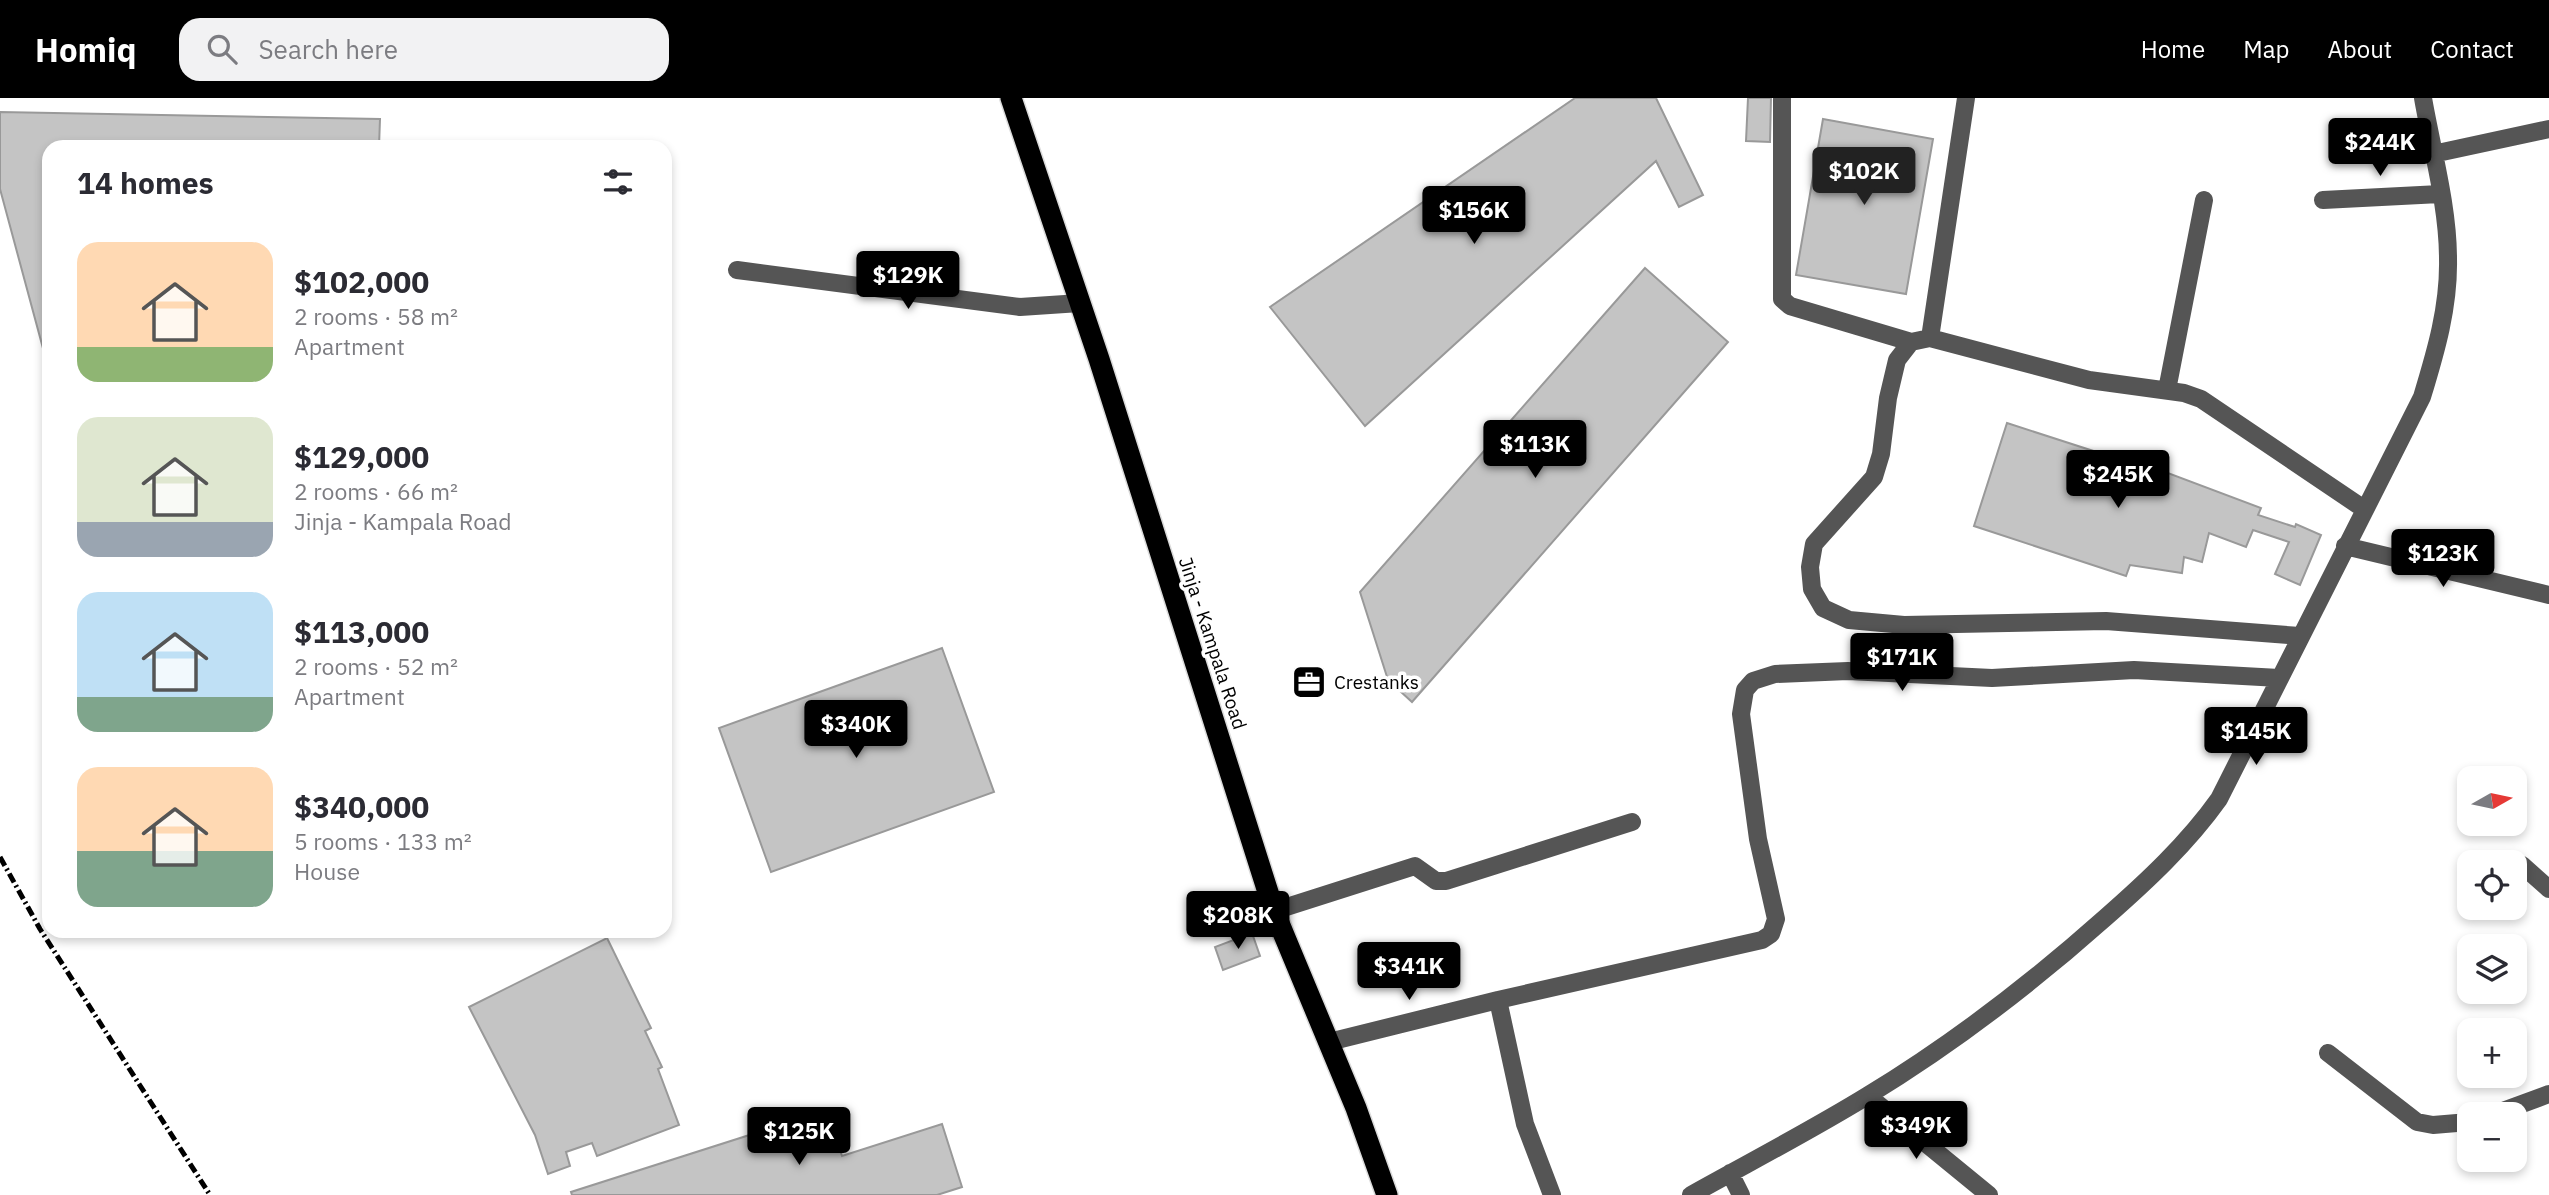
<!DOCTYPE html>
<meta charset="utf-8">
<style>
:root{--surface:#fff;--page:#f2f2f3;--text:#2b2b33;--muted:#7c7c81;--accent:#000}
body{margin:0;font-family:"IBM Plex Sans",sans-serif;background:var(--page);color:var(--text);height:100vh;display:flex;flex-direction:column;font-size:26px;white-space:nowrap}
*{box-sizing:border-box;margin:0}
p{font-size:23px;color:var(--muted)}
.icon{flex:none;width:38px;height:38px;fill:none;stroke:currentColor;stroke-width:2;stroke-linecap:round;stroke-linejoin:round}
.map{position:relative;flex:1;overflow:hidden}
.panel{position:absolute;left:42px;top:42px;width:630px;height:798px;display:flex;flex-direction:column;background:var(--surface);border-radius:21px;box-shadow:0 4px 10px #0003}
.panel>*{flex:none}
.needle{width:46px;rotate:81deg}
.tools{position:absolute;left:2457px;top:668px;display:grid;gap:14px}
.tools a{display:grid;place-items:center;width:70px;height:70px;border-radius:14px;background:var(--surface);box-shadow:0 4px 10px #0003;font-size:35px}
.price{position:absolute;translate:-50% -60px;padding:0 16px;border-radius:7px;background:var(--accent);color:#fff;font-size:23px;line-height:46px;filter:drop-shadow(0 2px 4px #0008)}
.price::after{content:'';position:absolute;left:50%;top:42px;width:21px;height:16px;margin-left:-10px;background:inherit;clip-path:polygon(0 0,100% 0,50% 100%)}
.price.active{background:#222;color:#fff}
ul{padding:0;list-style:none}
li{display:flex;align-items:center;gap:21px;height:175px;padding:0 35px}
li span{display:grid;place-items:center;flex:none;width:196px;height:140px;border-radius:21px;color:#555}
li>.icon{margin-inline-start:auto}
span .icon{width:84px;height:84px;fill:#fffc;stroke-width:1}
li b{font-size:30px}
h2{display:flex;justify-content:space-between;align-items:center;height:84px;padding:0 35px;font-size:30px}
header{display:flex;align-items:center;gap:42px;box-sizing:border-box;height:98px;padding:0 35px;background:var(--accent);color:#fff}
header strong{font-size:33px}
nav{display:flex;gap:38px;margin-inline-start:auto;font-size:24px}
.search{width:490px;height:63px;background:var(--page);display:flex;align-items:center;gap:18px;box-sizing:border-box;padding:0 24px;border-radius:21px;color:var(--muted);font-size:26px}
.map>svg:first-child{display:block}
</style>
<header>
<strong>Homiq</strong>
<div class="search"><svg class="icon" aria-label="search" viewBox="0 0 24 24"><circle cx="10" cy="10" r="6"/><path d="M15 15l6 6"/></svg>Search here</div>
<nav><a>Home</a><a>Map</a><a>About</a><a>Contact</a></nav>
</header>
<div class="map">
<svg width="2549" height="1097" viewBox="0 0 2549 1097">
<rect width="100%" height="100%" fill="#fff"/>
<!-- building -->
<path fill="#c4c4c4" stroke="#999" stroke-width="2" d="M1575 0H1656L1703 97 1679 109 1656 63 1365 328 1270 209Z
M1748 0H1771L1770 44 1746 43Z
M0 14 380 21 379 49H49V253L44 254 0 91Z
M1823 21 1933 41 1906 196 1796 177Z
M1645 170 1728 244 1412 604 1388 582 1360 494Z
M2007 325 2143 369 2144 366 2261 410 2258 417 2295 429 2296 426 2321 437 2300 487 2275 476 2289 444 2253 432 2246 449 2209 435 2202 464 2184 459 2182 475 2130 467 2126 478 1974 428Z
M942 550 994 694 771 774 719 630Z
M1252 835 1260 858 1223 872 1215 849Z
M607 840 651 930 645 933 662 969 658 971 679 1027 597 1058 592 1045 566 1054 570 1068 548 1076 535 1037 469 909Z
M828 1012 842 1058 942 1026 962 1089 937 1097H572L571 1094Z"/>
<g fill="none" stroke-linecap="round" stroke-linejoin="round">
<!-- highway casing -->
<g stroke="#dbdbdb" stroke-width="24">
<path id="highway" d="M1011 0 1099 261 1274 813 1356 1010 1387 1097"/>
</g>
<!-- minor -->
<path stroke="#555" stroke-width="18" d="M1782 0V201L1790 208 1911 244
M1966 0 1930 240 2089 282 2184 295 2201 301 2364 411
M2433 56 2549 31
M2323 102 2440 96
M737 172 1020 209 1080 205
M1930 240 1911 244 1897 262 1888 300 1881 356 1874 379 1814 446 1810 469 1812 491 1823 510 1849 522 1904 527 2106 523 2300 538
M2167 292 2204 102
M2345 448 2549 497
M2522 767 2549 791
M1274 813 1415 768 1436 783H1446L1632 724
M1329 944 1498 902
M2328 955 2417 1024 2433 1027 2469 1024
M1868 998 1989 1097
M2492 1017 2549 996
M1730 1075 1741 1097
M1552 1097 1525 1026 1498 902 1762 842 1771 836 1776 821 1758 741 1741 616 1745 592 1753 583 1775 576 1848 573 1992 580 2134 572 2279 580
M1691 1097C1750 1064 1810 1033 1867 998 1951 947 2032 885 2105 820 2146 784 2187 746 2219 701L2422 299C2436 253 2449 209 2448 161 2448 108 2432 52 2423 0"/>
<!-- highway -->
<use href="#highway" stroke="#000" stroke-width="21"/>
<!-- rail -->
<path stroke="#000" stroke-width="5" stroke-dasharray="10 3.5 2 3.5" stroke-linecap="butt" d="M0 759 40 831 210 1097"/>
</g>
<!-- icons -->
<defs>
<g id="office-square" transform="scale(1.75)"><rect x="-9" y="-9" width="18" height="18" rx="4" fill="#000" stroke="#fff"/><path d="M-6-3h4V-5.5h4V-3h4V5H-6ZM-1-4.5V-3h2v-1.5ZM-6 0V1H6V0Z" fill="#fff"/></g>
</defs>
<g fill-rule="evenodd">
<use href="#office-square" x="1309" y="584"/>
</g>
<g text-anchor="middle" stroke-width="7" stroke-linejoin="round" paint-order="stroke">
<!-- street labels -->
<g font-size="19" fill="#000" stroke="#fff">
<text transform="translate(1213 545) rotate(72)" y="7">Jinja - Kampala Road</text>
</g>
<!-- poi labels -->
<g font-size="19" fill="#000" stroke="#fff" text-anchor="start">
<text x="1334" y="591">Crestanks</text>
</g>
</g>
</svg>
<div class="tools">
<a><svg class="needle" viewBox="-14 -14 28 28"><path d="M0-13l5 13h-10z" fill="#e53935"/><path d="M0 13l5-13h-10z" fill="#7c7c81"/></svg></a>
<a><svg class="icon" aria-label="locate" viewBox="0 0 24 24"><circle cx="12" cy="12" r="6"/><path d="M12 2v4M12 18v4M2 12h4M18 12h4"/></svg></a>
<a><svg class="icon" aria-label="layers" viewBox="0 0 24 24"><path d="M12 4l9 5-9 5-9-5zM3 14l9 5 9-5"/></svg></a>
<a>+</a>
<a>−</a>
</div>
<b class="price" style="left:2380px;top:80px">$244K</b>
<b class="price active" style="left:1864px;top:109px">$102K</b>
<b class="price" style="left:1474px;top:148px">$156K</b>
<b class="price" style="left:908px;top:213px">$129K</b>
<b class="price" style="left:1535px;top:382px">$113K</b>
<b class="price" style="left:2118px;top:412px">$245K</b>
<b class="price" style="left:2443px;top:491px">$123K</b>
<b class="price" style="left:1902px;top:595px">$171K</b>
<b class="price" style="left:856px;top:662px">$340K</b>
<b class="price" style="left:2256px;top:669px">$145K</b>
<b class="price" style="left:1238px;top:853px">$208K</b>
<b class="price" style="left:1409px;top:904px">$341K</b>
<b class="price" style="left:1916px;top:1063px">$349K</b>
<b class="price" style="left:799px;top:1069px">$125K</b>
<section class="panel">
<h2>14 homes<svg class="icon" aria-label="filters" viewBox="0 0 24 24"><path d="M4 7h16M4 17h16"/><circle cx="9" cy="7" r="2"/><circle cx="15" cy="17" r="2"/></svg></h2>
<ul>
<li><span style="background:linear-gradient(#ffd9b3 75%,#8fb573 0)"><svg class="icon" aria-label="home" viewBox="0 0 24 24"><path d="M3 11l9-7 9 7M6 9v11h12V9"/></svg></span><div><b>$102,000</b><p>2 rooms · 58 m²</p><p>Apartment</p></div></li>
<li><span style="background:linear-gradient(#dfe7d0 75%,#9aa5b1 0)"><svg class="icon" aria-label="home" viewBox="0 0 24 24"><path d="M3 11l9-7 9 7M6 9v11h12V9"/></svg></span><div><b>$129,000</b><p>2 rooms · 66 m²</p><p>Jinja - Kampala Road</p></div></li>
<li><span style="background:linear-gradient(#bfe0f5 75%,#7fa58c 0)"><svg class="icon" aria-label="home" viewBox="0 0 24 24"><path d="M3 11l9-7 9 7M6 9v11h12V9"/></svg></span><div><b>$113,000</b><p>2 rooms · 52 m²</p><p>Apartment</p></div></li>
<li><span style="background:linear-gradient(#ffd9b3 60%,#7fa58c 0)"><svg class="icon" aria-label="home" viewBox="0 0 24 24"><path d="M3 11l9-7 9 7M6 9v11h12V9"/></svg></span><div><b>$340,000</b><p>5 rooms · 133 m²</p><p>House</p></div></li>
</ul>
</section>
</div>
